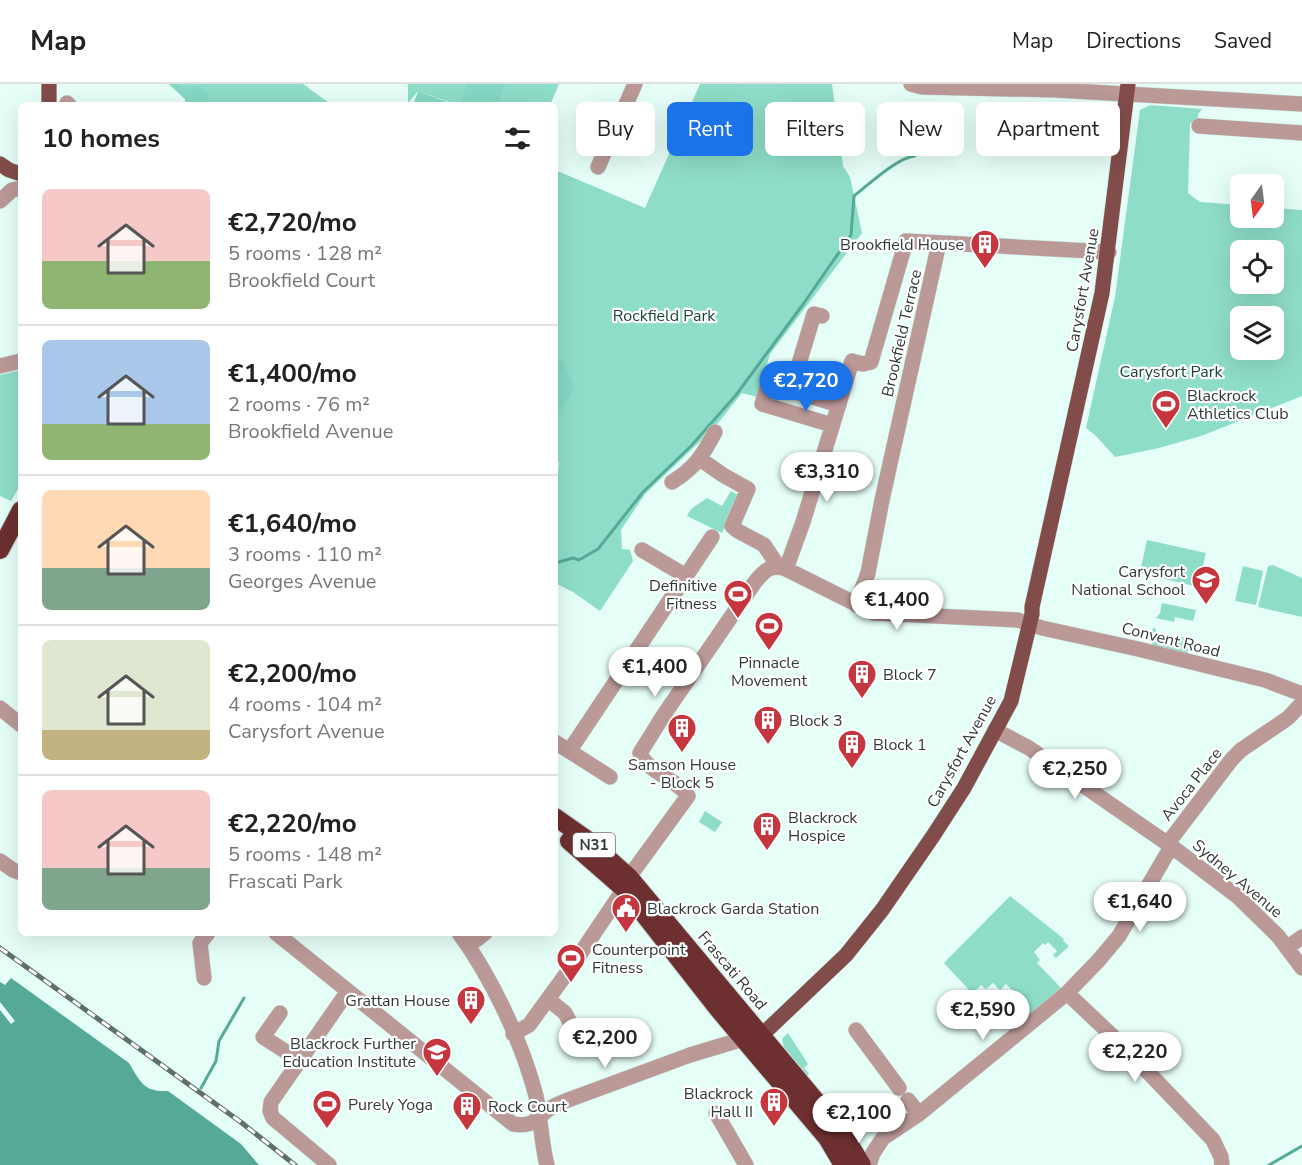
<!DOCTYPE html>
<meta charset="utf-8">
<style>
:root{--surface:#fff;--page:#f2f2f2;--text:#222;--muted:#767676;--line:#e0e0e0;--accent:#1a73e8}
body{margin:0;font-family:"Nunito Sans",sans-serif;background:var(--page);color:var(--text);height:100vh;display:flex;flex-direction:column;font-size:22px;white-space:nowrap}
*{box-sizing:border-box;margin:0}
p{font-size:20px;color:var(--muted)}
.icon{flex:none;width:33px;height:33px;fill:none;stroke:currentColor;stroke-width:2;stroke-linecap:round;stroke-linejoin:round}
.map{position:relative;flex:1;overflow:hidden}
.details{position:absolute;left:18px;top:18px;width:540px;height:834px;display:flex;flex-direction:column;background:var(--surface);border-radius:9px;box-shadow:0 6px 24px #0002}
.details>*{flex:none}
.top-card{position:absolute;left:576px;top:18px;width:570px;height:54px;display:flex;gap:12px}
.needle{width:39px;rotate:194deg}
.buttons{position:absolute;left:1230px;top:90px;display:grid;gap:12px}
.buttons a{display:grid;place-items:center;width:54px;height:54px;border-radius:9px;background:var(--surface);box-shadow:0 6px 24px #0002;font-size:30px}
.price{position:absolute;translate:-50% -51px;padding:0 14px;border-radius:21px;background:#fff;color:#222;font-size:20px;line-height:39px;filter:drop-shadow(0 2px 3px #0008)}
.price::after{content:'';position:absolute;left:50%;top:36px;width:18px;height:14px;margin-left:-9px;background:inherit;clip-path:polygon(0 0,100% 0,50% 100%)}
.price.current{background:var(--accent);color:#fff}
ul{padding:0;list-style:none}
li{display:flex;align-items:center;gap:18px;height:150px;padding:0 24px}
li+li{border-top:2px solid var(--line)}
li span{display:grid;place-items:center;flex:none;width:168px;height:120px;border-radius:9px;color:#555}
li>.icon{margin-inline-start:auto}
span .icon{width:72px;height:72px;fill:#fffc;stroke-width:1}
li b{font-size:26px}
h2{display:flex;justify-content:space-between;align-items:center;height:72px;padding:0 24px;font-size:26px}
.chip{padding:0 21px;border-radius:9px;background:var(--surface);box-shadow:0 6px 24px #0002;font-size:21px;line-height:54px}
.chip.current{background:var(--accent);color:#fff}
header{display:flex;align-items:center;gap:36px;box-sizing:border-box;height:84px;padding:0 30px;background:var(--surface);border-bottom:2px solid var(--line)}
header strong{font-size:28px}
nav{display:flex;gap:33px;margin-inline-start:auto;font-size:21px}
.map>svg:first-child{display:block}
</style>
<header>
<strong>Map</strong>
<nav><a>Map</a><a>Directions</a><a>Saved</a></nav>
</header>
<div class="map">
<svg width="1302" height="1081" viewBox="0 0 1302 1081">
<rect width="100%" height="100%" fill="#e5fef7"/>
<!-- green -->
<path fill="#8eddc9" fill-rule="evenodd" d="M169 0H303L332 21H186L185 15Z
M408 0H466L458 21 418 7 408 19Z
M500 0H559L550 21H495Z
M700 0H832L843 82 850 93 862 149 770 270 757 313 742 309 714 344 645 410 621 446 622 465 630 466 633 477 600 527 573 508 555 499V418L559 378 555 377V86L645 124Z
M1150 21 1202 25 1198 30V38H1192L1190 40 1188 109 1200 118 1240 121V134H1274V124L1302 126V312L1201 352 1159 364 1115 373 1096 352 1086 344 1115 213 1140 26ZM1240 166H1274V200H1240ZM1240 232H1274V266H1240Z
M21 286V400L11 417 0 412V291Z
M731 407 740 412 722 449 687 432 691 425 707 414 722 422Z
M1147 456 1206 469 1198 503 1140 489Z
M1273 481 1302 494V533L1258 523 1268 482Z
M1243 482 1263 487 1256 521 1235 517Z
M1162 519 1196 526 1193 537 1175 533 1174 538 1156 534 1160 529Z
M1154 543 1159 551 1175 555 1176 552 1191 555 1187 570 1153 562 1149 551Z
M705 727 722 738 715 748 699 738Z
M1010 812 1064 855 1063 857 1069 862 1056 874 1053 871 1057 867 1048 858 1045 861 1043 859 1034 868 1040 876 1037 879 1061 904 1026 934 1016 923 1022 916 1006 900 1000 906 993 899 986 905 981 901 972 909 944 879Z
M788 949 808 980 804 984 809 990 806 993 785 967 782 955Z"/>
<!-- forest -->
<path fill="#84d8c4" d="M169 0H178L185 5C197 1 200 1 209 10L208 19 206 21H186L185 15Z
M466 0H505L498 21H458Z
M418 7 455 21H413Z
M555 272 563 279 575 303 561 326 555 325Z"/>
<!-- water -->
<path fill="#55aa97" d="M11 894 129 979C141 999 144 1008 168 1007L241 1060 259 1081H0V926L11 940 15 937 0 918V898L5 901Z"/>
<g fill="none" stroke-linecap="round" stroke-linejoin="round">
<!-- stream -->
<path stroke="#55aa97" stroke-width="3" d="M555 479 573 474 579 476 598 465 643 408 691 362 736 311 804 219 851 151 854 112C868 101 898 73 915 72
M201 1004 216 977 219 957 244 914
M1269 1081 1302 1062"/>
<!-- minor casing -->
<g stroke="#c4dbd5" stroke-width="16">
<path id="minor" d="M911 0 922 3 1056 6 1302 20
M67 19 69 21
M1199 42 1302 49
M598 83 635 0
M0 117 12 106 21 104
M0 282 21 277
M791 306 814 230 822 232
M832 341 762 320 768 299 839 321
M700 375 723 391 748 405 732 442 738 447 764 461 778 482
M672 398C695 384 703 371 715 348
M642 466 686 492
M786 485 803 438 852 277 863 280 871 278 906 157 1109 168
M856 521 868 489 882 416 939 159
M0 624 21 641
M995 646 1029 664 1171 762 1237 812 1278 852 1302 884
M555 658 610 693
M570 666 712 453
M0 777 13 786 21 789
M629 793 688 712C676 694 648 689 640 669L663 632 755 498C765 486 771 480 786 485L874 529 1018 536 1042 544 1138 565 1265 596 1302 610
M276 849 513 1040C534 1043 534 1036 549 1025 555 1021 561 1019 568 1016L690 971 743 955
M459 849C492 894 522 958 536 1012 541 1035 541 1058 547 1081
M468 862 485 849
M1288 863 1302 853
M204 894 200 859 208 849
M1067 909 1123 962 1213 1056 1221 1073 1222 1081
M548 915 565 929 582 961 587 962 598 959
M280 929 263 953 299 976
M856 946 899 1004
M513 950 529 941 572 882 624 805
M908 1016 919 1030
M716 1029 746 1081
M329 1081 273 1034 270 1027 271 1018 348 907
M869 1081 873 1069 883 1054 919 1030 1067 909 1098 877 1119 852 1168 768 1171 755 1232 675 1241 666 1288 634 1302 619"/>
</g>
<!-- major casing -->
<g stroke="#c4dbd5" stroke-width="16">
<path id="major" d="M49 21V0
M0 80 9 86 21 90
M752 953 763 950 846 871 882 826 933 752 964 704 1011 617 1032 530V523L1102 209 1128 0"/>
</g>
<!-- highway casing -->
<g stroke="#c4dbd5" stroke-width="20">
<path id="highway" d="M0 466 21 426
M555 733 585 754 629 793 842 1048 862 1081
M569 757 624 805 718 925 827 1054 843 1081"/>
</g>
<!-- minor -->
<use href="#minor" stroke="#ba9997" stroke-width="15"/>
<!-- major -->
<use href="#major" stroke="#824c4a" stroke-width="15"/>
<!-- highway -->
<use href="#highway" stroke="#6d2f2f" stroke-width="18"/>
<!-- rail casing -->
<g stroke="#5f6f6b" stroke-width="5">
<path id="rail" d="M0 864 242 1039 295 1081"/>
</g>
<!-- rail -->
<use href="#rail" stroke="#fff" stroke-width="3" stroke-dasharray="9" stroke-linecap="butt"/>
</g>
<!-- icons -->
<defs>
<g id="building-pin" transform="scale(1.5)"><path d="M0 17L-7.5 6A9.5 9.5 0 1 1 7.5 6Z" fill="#c5363e" stroke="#fff"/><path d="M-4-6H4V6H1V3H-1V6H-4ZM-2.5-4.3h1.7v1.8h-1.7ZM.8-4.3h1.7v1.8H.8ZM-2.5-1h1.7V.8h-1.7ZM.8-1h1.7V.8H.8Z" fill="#fff"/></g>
<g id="stadium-pin" transform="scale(1.5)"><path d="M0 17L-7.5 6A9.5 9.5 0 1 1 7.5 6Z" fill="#c5363e" stroke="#fff"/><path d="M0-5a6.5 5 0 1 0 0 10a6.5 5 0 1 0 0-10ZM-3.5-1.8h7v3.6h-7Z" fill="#fff"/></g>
<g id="school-pin" transform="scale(1.5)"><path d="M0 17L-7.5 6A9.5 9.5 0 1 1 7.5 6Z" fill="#c5363e" stroke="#fff"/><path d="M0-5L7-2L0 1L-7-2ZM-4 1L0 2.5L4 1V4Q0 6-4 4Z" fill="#fff"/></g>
<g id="civic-pin" transform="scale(1.5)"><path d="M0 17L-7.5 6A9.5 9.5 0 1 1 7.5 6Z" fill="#c5363e" stroke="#fff"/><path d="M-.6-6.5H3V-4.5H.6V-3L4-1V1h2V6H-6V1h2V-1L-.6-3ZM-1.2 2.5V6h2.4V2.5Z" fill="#fff"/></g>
<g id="university-pin" transform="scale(1.5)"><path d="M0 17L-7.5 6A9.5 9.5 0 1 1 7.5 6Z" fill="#c5363e" stroke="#fff"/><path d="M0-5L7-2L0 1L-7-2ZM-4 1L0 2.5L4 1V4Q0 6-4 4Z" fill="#fff"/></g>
</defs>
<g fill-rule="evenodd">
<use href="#building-pin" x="985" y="160"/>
<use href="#stadium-pin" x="1166" y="320"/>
<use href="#school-pin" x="1206" y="496"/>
<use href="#stadium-pin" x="738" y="510"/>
<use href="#stadium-pin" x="769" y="542"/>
<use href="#building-pin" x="862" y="590"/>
<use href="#building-pin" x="768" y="636"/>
<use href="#building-pin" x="682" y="644"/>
<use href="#building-pin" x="852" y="660"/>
<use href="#building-pin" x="767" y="742"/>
<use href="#civic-pin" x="626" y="824"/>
<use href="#stadium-pin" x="571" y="874"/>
<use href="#building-pin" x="471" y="916"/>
<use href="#university-pin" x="437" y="968"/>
<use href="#building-pin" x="774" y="1018"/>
<use href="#stadium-pin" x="327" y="1020"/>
<use href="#building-pin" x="467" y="1022"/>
</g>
<g text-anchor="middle" stroke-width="4.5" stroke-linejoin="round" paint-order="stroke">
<!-- shield labels -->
<rect fill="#fff" stroke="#6d7674" stroke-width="1.5" x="573" y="749" width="42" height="24" rx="4.5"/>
<g font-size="15" font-weight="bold" fill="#2f3b38">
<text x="594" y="766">N31</text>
</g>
<!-- poi labels -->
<g font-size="16" fill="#2f3b38" stroke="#fff" text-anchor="start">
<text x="964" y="166" text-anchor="end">Brookfield House</text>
<text x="1187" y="317">Blackrock<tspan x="1187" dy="18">Athletics Club</tspan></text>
<text x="1185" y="493" text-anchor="end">Carysfort<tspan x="1185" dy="18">National School</tspan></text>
<text x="717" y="507" text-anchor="end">Definitive<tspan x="717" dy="18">Fitness</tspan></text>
<text x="769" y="584" text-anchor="middle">Pinnacle<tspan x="769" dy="18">Movement</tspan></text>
<text x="883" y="596">Block 7</text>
<text x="789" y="642">Block 3</text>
<text x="873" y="666">Block 1</text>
<text x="682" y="686" text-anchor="middle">Samson House<tspan x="682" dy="18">- Block 5</tspan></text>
<text x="788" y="739">Blackrock<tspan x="788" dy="18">Hospice</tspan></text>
<text x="647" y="830">Blackrock Garda Station</text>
<text x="592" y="871">Counterpoint<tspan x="592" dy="18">Fitness</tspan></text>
<text x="450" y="922" text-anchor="end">Grattan House</text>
<text x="416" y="965" text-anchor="end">Blackrock Further<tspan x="416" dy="18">Education Institute</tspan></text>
<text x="753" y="1015" text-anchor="end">Blackrock<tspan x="753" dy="18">Hall II</tspan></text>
<text x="348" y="1026">Purely Yoga</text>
<text x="488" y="1028">Rock Court</text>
</g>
<!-- street labels -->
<g font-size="16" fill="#2f3b38" stroke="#fff">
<text transform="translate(1082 206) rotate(-80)" y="6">Carysfort Avenue</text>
<text transform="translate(901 249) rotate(-77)" y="6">Brookfield Terrace</text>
<text transform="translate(1171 555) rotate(14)" y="6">Convent Road</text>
<text transform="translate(961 667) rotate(-61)" y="6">Carysfort Avenue</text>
<text transform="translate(1191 700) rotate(-52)" y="6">Avoca Place</text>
<text transform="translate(1238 794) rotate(40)" y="6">Sydney Avenue</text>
<text transform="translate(733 886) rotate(50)" y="6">Frascati Road</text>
</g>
<!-- park labels -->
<g font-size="16" fill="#1c433a" stroke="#fff">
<text x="664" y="237">Rockfield Park</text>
<text x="1171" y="293">Carysfort Park</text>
</g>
</g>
</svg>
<div class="buttons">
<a><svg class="needle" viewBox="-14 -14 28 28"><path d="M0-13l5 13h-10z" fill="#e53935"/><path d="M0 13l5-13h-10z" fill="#767676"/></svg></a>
<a><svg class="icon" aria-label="locate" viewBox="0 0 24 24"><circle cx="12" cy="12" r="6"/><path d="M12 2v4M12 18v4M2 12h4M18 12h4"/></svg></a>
<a><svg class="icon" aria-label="layers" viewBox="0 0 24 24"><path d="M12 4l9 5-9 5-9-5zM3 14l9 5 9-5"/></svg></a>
</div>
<b class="price current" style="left:806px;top:328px">€2,720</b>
<b class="price" style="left:827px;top:419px">€3,310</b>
<b class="price" style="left:897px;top:547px">€1,400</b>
<b class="price" style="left:655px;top:614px">€1,400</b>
<b class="price" style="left:1075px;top:716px">€2,250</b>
<b class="price" style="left:1140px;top:849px">€1,640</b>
<b class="price" style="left:983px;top:957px">€2,590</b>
<b class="price" style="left:605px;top:985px">€2,200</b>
<b class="price" style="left:1135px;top:999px">€2,220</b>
<b class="price" style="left:859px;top:1060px">€2,100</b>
<div class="top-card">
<a class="chip">Buy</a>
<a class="chip current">Rent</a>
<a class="chip">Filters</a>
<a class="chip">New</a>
<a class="chip">Apartment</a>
</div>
<section class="details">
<h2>10 homes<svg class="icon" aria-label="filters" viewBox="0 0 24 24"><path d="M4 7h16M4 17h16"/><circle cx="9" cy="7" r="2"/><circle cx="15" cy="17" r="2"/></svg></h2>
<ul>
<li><span style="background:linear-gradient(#f6c9c9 60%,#8fb573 0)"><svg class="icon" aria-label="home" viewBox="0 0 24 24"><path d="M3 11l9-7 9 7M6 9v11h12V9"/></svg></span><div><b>€2,720/mo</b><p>5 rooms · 128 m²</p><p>Brookfield Court</p></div></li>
<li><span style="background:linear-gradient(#a9c7e8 70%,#8fb573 0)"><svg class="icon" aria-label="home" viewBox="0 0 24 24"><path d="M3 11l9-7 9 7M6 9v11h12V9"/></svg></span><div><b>€1,400/mo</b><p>2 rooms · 76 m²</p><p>Brookfield Avenue</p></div></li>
<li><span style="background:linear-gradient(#ffd9b3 65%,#7fa58c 0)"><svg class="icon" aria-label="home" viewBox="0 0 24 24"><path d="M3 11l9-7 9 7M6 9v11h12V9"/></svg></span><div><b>€1,640/mo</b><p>3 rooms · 110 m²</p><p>Georges Avenue</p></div></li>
<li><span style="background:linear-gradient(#dfe7d0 75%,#c2b280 0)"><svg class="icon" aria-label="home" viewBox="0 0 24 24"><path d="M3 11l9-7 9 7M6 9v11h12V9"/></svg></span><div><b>€2,200/mo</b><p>4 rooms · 104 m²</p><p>Carysfort Avenue</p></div></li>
<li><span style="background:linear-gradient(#f6c9c9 65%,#7fa58c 0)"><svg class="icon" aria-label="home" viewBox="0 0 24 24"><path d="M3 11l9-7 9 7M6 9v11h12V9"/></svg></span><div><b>€2,220/mo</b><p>5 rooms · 148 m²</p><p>Frascati Park</p></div></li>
</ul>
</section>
</div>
